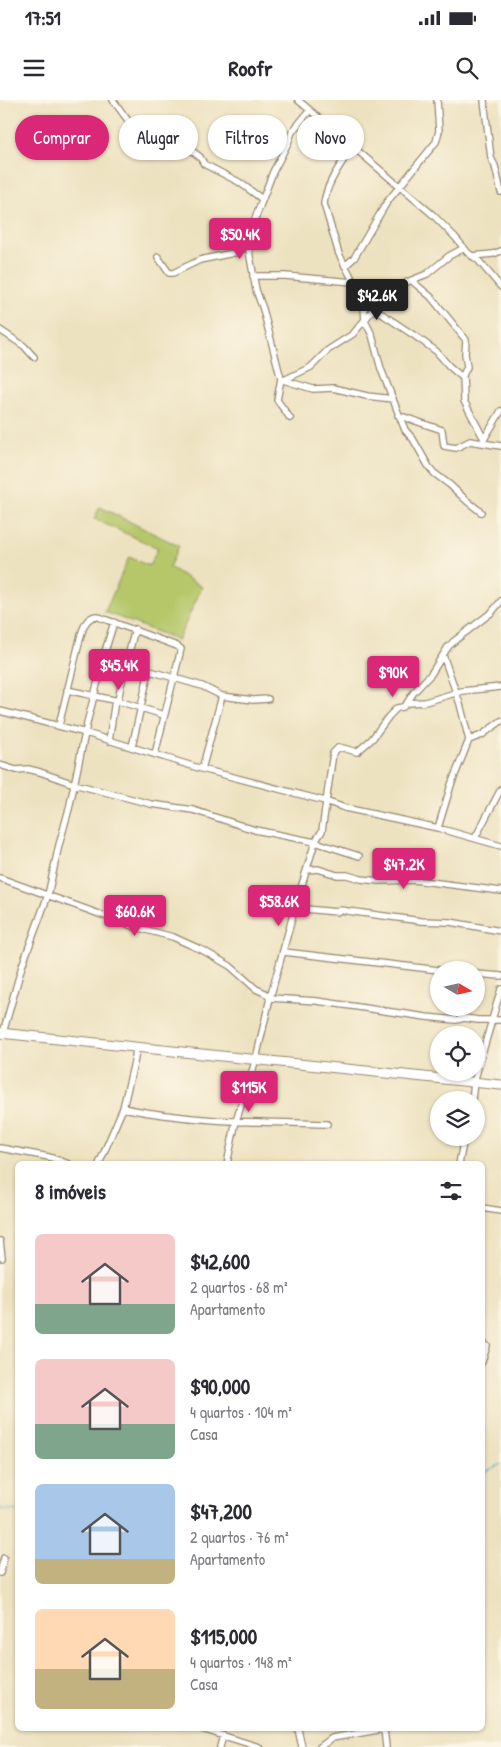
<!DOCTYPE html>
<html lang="pt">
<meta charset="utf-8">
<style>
:root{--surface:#fff;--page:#f7f7f7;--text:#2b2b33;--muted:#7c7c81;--accent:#db2777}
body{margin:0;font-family:"Patrick Hand",sans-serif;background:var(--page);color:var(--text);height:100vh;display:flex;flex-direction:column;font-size:19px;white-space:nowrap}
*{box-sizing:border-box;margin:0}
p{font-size:16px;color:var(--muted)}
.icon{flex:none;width:28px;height:28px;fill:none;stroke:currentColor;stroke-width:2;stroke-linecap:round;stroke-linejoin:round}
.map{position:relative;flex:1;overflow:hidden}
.side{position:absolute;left:15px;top:1061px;width:470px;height:570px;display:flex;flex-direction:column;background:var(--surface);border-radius:8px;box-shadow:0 1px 4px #0004}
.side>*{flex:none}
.top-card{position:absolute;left:15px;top:15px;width:471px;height:45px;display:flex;gap:10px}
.needle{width:32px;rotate:99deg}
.buttons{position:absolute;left:430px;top:861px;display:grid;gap:10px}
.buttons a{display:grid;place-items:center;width:55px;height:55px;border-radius:50%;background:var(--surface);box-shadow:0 1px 4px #0004;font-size:25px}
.price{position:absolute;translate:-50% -42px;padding:0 11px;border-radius:5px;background:var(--accent);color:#fff;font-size:16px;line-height:32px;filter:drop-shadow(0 1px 2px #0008)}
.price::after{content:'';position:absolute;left:50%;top:30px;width:15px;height:11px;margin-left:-8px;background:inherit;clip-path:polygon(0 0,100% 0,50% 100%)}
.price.selected{background:#222;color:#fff}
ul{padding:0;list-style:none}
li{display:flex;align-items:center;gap:15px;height:125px;padding:0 20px}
li span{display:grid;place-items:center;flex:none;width:140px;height:100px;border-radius:8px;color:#555}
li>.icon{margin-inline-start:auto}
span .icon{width:60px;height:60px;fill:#fffc;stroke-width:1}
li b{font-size:21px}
h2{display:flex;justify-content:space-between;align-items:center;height:60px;padding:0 20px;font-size:21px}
.chip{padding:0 18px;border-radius:22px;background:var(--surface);box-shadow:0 1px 4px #0004;font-size:18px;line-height:45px}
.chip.selected{background:var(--accent);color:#fff}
.status{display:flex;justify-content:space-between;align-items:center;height:35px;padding:0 25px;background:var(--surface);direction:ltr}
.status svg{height:14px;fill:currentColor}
header{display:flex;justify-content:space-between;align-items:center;height:65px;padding:0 20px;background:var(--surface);font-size:22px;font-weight:800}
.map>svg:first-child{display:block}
</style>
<div class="status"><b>17:51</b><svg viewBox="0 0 49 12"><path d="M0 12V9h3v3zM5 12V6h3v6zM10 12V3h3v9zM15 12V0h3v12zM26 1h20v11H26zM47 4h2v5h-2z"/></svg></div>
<header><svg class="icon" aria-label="menu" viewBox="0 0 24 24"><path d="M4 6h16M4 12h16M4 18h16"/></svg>Roofr<svg class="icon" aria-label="search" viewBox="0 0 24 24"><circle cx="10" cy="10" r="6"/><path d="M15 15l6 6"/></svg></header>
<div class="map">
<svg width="501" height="1647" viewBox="0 0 501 1647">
<rect width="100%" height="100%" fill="#fcf5e5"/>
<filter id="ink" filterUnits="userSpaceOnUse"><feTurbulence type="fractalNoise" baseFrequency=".02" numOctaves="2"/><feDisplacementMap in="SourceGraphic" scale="10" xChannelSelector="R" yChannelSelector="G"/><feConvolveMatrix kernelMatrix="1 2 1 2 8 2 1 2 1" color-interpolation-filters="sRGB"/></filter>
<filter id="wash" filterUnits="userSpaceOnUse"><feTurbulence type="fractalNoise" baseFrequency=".0096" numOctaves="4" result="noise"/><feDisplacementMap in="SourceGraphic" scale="20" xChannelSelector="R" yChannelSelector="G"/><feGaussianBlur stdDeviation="1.12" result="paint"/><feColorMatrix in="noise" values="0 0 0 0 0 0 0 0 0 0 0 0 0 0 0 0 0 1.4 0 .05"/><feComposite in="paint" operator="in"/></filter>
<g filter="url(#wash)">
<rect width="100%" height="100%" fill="#ede2c0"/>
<!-- green -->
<path fill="#b6c76b" stroke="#787844" d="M100 407 179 446 169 467 202 487 178 540 105 512 129 457 149 466 158 448 94 419Z"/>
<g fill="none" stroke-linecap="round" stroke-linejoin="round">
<!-- stream -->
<path stroke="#44aec3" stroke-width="1" d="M482 1373 501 1364
M0 1409 18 1411"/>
</g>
</g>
<g filter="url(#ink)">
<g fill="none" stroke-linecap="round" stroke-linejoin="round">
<!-- street casing -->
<g stroke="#94866f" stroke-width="8">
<path id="street" d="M113 0 132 26 146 40 165 38 174 32 188 48 200 57 204 64 239 82 262 99
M298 0 432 114 455 137 468 153 478 160 501 187
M484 0 491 58 495 66 501 92
M353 46C342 63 326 83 324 104L339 154 359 192 364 207 365 221 372 235 381 269 405 330 413 339 429 367 434 373 450 385 467 401 481 412
M472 156 493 154 501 151
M158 157 169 173H173L200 160 238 152 249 143
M345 166 354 158 387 102 436 42 439 31 437 0
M253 176H285L353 182
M412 181 431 197 466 240 465 254 467 267 463 275 464 301 484 339
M373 208 415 236 436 251 449 266 463 278
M0 230 24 246 34 257
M283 280 313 289 333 288 367 296 393 299
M284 280 311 267 328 250 353 234 383 198 407 182 427 174 449 156 464 148
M398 315 442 330 444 346 456 348 470 341 501 346
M290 318 277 300 281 279 263 209 256 190 249 151V143L255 119 273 72 288 43 292 32 310 10
M483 341 501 311
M443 555 460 604 469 640
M67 590 118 601 164 615
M118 601C122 577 129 553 135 529
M407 603 425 602 462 591 501 587
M0 611 86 633 202 669 325 701 345 708 438 728 501 746
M59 625 81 535C84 526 86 518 96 516L177 546 181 549 155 654
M109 641 115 600
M132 647 148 575 150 571 202 586 222 596 253 600 268 599
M0 665 16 670 28 669 40 672 74 684 151 704 193 710 255 730 315 742 359 756
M202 669 222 596
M438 728 451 685 469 640 482 635 501 621
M475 738 501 689
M307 770 318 769 337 775H347L361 779 379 781 414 780 501 791
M0 778 135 827 173 837 204 851 230 866 256 889 265 893 270 898 317 901 426 917 456 920 464 918 478 920H501
M294 811 305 809 337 812 340 810 421 821 450 822 501 831
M284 852 439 870
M476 874 501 876
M3 933 22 866 48 795 59 745 69 709 88 619 99 577 103 558 114 522
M472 1000 474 982 501 889
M123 1008C190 1022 259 1022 327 1024
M0 1048 49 1057 69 1064
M99 1064 123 1008 135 958 136 947
M227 1064 236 1021 256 959 270 898 294 811 315 742 322 731 333 653 339 647 357 652 372 639 389 616 397 608 403 607 407 603 414 592 431 574 448 547 453 542 492 512 501 501
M459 1064 464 1038
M482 1108 501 1111
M0 1141 2 1158
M482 1242 487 1246 482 1262
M0 1473 4 1458
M202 1629 259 1647
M298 1629 302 1647
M384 1629 386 1647
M220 1647 223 1636
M320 1647 332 1638 378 1630H382L384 1632"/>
</g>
<!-- primary casing -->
<g stroke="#94866f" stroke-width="11">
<path id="primary" d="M0 933 501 985"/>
</g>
<!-- street -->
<use href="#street" stroke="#fff" stroke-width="5.5"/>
<!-- primary -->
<use href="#primary" stroke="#fff" stroke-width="9"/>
</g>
</g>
</svg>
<div class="buttons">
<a><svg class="needle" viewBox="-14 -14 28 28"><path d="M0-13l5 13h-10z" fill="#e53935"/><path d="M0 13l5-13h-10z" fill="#7c7c81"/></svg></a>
<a><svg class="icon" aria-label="locate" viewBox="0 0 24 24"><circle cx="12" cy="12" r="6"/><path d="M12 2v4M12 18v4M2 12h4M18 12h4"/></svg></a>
<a><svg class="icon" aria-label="layers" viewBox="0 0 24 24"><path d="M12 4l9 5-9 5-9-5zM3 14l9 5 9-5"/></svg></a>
</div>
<b class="price" style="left:240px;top:160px">$50.4K</b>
<b class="price selected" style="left:377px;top:221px">$42.6K</b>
<b class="price" style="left:119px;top:591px">$45.4K</b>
<b class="price" style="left:393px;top:598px">$90K</b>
<b class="price" style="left:404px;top:790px">$47.2K</b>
<b class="price" style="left:279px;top:827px">$58.6K</b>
<b class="price" style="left:135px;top:837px">$60.6K</b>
<b class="price" style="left:249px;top:1013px">$115K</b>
<div class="top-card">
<a class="chip selected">Comprar</a>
<a class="chip">Alugar</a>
<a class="chip">Filtros</a>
<a class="chip">Novo</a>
</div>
<section class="side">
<h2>8 imóveis<svg class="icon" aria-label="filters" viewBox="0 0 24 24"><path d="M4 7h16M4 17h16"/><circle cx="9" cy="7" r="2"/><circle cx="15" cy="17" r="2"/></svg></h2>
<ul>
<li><span style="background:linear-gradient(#f6c9c9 70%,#7fa58c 0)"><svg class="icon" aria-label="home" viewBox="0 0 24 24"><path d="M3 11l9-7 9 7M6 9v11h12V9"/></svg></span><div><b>$42,600</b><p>2 quartos · 68 m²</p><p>Apartamento</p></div></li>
<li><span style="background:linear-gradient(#f6c9c9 65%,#7fa58c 0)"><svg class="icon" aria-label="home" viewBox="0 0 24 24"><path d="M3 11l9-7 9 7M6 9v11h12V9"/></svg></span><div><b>$90,000</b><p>4 quartos · 104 m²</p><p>Casa</p></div></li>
<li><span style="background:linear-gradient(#a9c7e8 75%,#c2b280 0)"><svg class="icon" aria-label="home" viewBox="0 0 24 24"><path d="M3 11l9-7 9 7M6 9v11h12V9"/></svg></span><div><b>$47,200</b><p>2 quartos · 76 m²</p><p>Apartamento</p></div></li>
<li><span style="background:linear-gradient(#ffd9b3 60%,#c2b280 0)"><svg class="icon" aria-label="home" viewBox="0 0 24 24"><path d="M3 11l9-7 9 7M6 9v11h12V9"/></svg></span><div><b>$115,000</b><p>4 quartos · 148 m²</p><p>Casa</p></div></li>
</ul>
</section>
</div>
